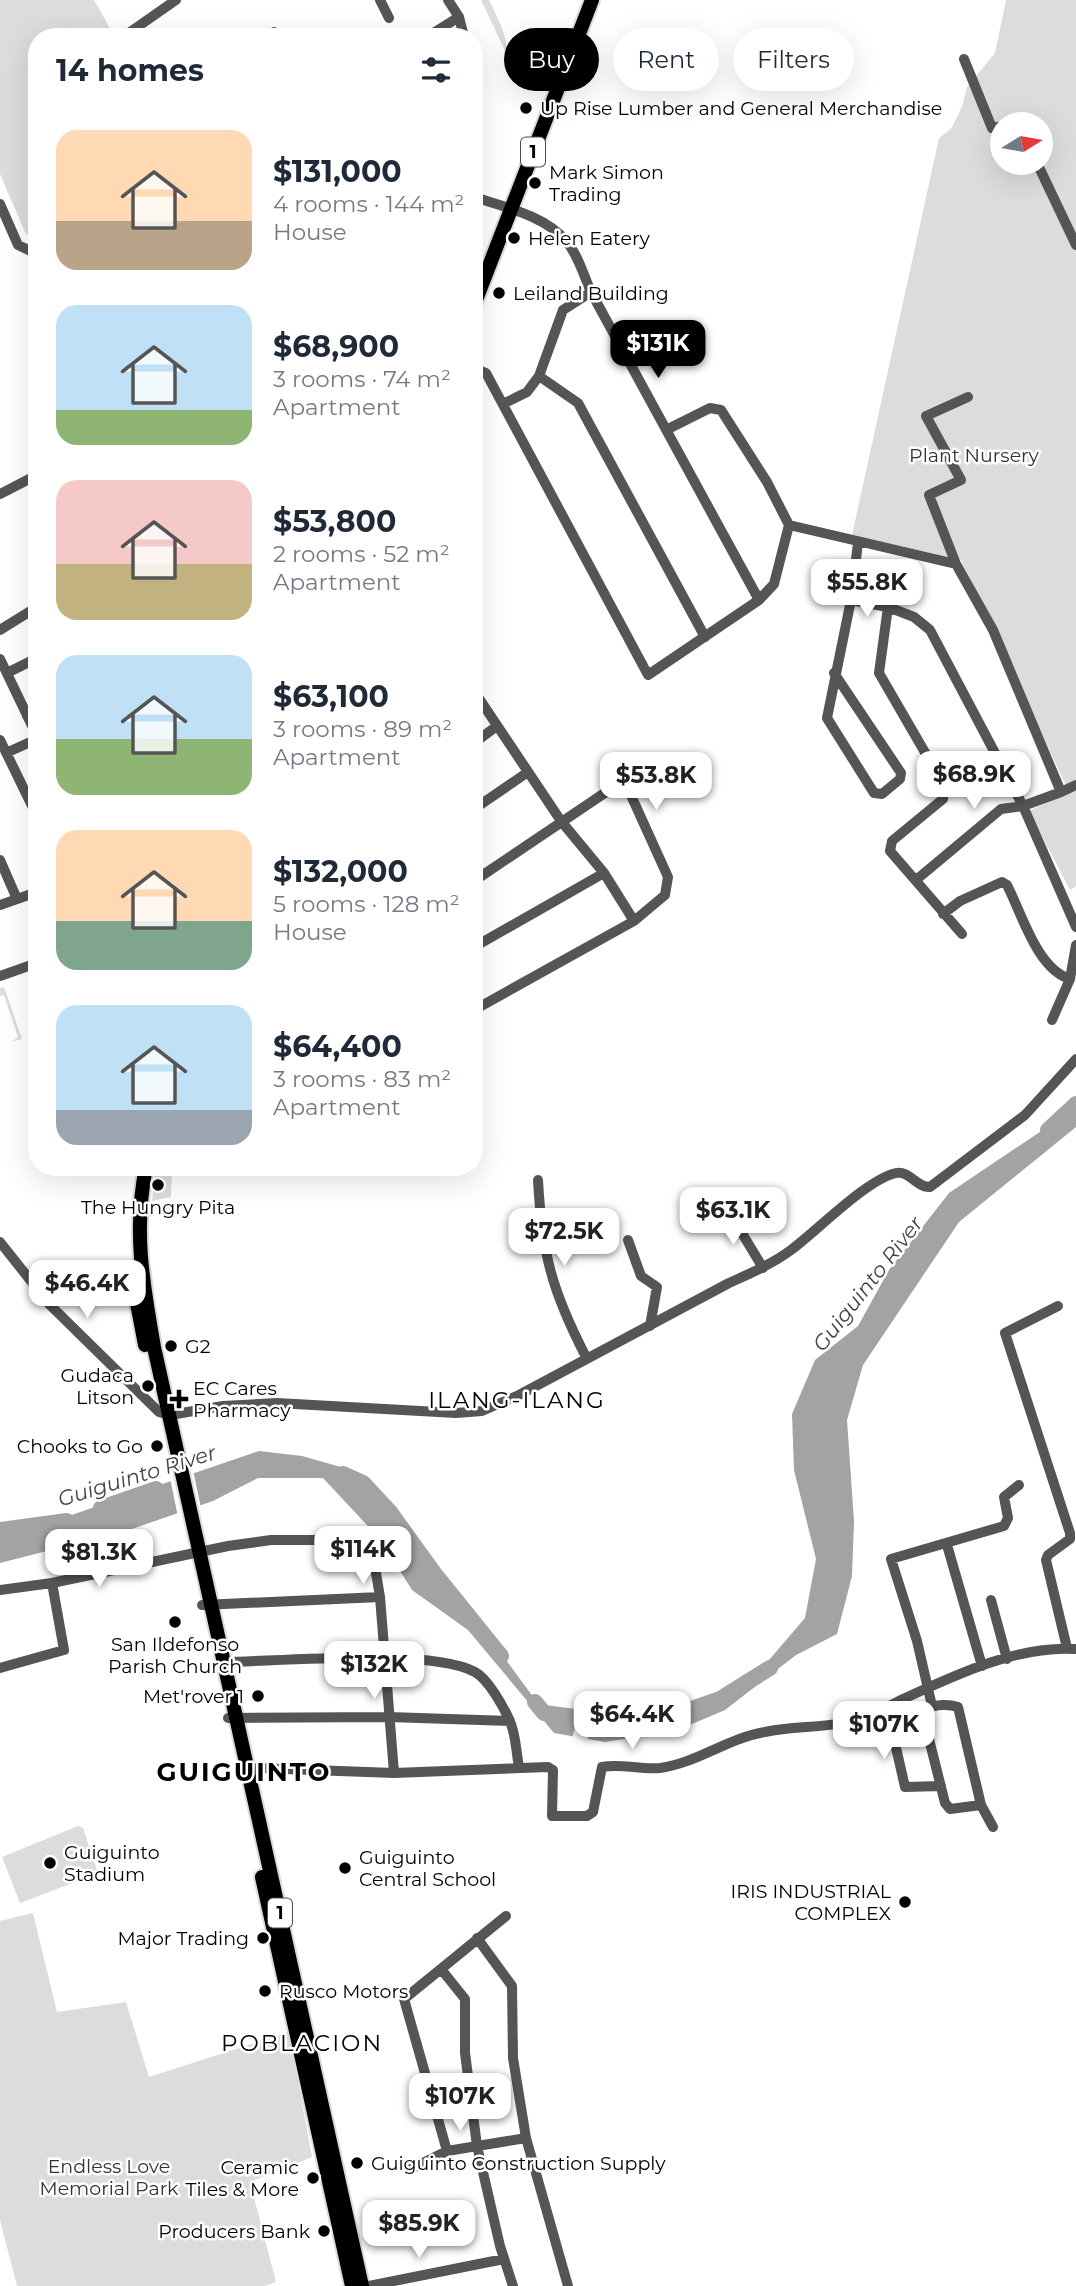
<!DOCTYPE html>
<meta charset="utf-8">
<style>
:root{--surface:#fff;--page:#f2f2f3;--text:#1f2937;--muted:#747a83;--accent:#000}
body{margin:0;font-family:Montserrat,sans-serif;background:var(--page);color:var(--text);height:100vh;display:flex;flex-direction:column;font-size:26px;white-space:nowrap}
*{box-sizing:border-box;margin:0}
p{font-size:23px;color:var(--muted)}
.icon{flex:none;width:38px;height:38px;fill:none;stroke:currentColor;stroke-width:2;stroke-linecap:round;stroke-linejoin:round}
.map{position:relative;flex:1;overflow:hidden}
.details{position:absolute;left:28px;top:28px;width:455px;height:1148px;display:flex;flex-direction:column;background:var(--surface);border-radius:28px;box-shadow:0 7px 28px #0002}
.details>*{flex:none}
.banner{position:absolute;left:504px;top:28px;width:466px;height:63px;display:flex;gap:14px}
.needle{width:46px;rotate:79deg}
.buttons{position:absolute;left:990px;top:112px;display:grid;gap:14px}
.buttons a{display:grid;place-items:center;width:63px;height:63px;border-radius:50%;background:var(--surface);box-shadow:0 7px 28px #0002;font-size:35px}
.price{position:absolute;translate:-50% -60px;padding:0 16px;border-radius:14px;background:#fff;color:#222;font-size:23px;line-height:46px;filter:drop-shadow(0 2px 4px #0008)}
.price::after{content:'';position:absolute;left:50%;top:42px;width:21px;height:16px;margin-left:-10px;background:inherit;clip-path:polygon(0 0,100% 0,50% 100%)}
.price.current{background:var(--accent);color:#fff}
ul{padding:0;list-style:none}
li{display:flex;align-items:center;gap:21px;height:175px;padding:0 28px}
li span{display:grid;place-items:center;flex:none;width:196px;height:140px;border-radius:21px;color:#555}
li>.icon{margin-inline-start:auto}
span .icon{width:84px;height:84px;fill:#fffc;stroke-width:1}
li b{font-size:30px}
h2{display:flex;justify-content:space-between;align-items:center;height:84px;padding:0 28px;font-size:30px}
.pill{padding:0 24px;border-radius:32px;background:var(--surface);box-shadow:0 7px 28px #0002;font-size:24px;line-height:63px}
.pill.current{background:var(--accent);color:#fff}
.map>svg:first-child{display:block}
</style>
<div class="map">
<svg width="1076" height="2286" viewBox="0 0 1076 2286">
<rect width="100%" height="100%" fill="#fff"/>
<!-- green -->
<path fill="#dcdcdc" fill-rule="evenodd" d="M0 0H94L115 37H37V101L33 103 37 108 36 242 25 232 0 174Z
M481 0H489C496 15 509 38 507 55Z
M1006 0H1076V886L1070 890 1029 811 1069 792 961 560 852 535 939 138 951 129 962 107 967 87 995 53ZM1003 124H1041V163H1003Z
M4 987 22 1039 11 1042 18 1037 4 995 0 996V988Z
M156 1167H172L171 1197 152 1201Z
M78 1826 83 1828 97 1870 96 1874 20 1903 2 1857Z
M33 1913 57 2012 126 2002 149 2077 289 2032 312 2157 250 2182 276 2282 264 2286H17L0 2220V1921Z"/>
<!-- water -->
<path fill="#a3a3a3" d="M1076 1101V1127L959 1222 863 1365 847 1420 854 1521 852 1576 837 1634 796 1655 725 1710 678 1730 605 1742 554 1733 468 1630 412 1590 380 1539 323 1478H258L213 1501 129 1530 0 1563V1531L48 1523 259 1451 302 1456 355 1471 420 1558 448 1603 500 1652 542 1709 577 1727 611 1735 654 1729 752 1680 805 1618 816 1559 794 1470 792 1414 815 1360 858 1326 889 1270 949 1193 1071 1111Z"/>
<!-- pier -->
<path fill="#fff" d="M193 1470 201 1508 178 1517 170 1478Z
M576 1722 590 1726 587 1742 572 1739Z"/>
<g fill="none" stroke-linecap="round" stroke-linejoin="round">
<!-- river -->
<path stroke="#a3a3a3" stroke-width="16" d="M1048 1130 1076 1104
M343 1474 363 1483 390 1512 434 1573 501 1656
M101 1508 156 1489
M0 1530 67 1521
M535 1702 544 1713 643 1726 720 1699 770 1668"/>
<!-- highway casing -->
<g stroke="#dbdbdb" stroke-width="18">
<path id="highway" d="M474 305 592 0
M146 1167C133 1231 143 1284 154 1347L362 2286
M131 1272 145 1345
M262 1877 352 2286"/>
</g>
<!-- minor -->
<path stroke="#555" stroke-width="10" d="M380 0 389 18
M448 0 459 17 464 37
M123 37 176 0
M268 37 274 32
M427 37 459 17
M964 59 992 128 1003 126
M1011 124H1014
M1037 163 1076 245
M474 197C505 207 546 216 567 242 578 255 584 276 591 292L759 600
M0 204 18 245 37 254
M474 368 486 373 648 675 759 600 774 584 789 525 767 482 721 410 710 408 668 429
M539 376 578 403 705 637
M503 404 527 392 539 376 563 310 591 292
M0 494 37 475
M789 525 956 564 993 630 1061 792 1076 785
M956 564 929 495 961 480 926 416 968 397
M851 600 888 607
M0 630 37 607
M0 659 37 736
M7 673 37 658
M834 673 901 773 900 779 882 794 874 793 827 718 851 600 858 543
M474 691 561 821 604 873 634 921
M27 716 37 712
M0 740 37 816
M474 743 497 726
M6 753 37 739
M474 809 528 772
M0 860 17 899
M916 880 1001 809 1023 806 1061 792
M474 881 624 780 668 877 665 895 634 921 474 1010
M0 905 37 892
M943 914 960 901 1002 882 1007 885C1022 914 1037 969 1070 979L1076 945
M962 934 890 851 892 841 943 799 945 787 879 673 888 607 914 617 930 630 1023 806 1076 927
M474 947 604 873
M0 976 37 963
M1052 1020 1070 979
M538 1180C542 1254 552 1291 586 1357
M728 1210 763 1268
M628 1240 641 1276 657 1287 650 1326
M0 1242 50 1305 159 1412 170 1415 223 1406 277 1403 456 1413 482 1411 519 1395 729 1283C751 1273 772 1264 791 1250 818 1230 866 1180 896 1173 909 1170 917 1188 930 1187L1025 1115 1076 1059
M1058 1306 1005 1333 1070 1533V1539L1048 1555 1046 1560 1067 1648
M947 1545 982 1666
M0 1590 52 1583 228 1546 271 1540H363L371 1543 380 1597 394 1773
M991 1600 1007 1659
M202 1605 380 1597
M225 1662C281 1661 430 1648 475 1672 488 1679 503 1706 509 1719 516 1733 516 1752 519 1767
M0 1668 64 1650 52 1583
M932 1706 917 1641 891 1559 1004 1526 1008 1518 1004 1497 1019 1485
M228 1718 389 1717 510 1721
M924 1719 897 1724 892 1730 905 1787 941 1786
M240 1772 257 1768 394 1773 548 1767 553 1770 552 1816H587L593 1812 602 1767C621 1763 640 1770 660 1768 697 1763 728 1738 765 1732 799 1725 832 1729 865 1717 878 1712 891 1705 903 1699 955 1675 1018 1645 1076 1649
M981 1805 950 1809 945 1803 924 1719 927 1709C936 1704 949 1704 958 1707L981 1805 993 1827
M477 1938 512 1986 513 2058 526 2138 568 2286
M441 1969 465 1999V2053L477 2146 500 2246 513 2286
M447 2151 404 1999 506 1916
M411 2169 447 2151 526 2138
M369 2286 504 2259"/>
<!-- highway -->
<use href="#highway" stroke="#000" stroke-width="14"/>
</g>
<!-- markers -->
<g fill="#000" stroke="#fff" stroke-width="2.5">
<circle cx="526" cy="108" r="7"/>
<circle cx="535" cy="183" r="7"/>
<circle cx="514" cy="238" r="7"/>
<circle cx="499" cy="293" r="7"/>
<circle cx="158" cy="1185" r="7"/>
<circle cx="171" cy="1346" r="7"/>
<circle cx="148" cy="1386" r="7"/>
<path d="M175.5 1388.5h7v7h7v7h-7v7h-7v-7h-7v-7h7z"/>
<circle cx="157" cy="1446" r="7"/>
<circle cx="175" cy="1622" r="7"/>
<circle cx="258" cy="1696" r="7"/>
<circle cx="50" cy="1863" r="7"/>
<circle cx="345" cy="1868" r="7"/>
<circle cx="905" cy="1902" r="7"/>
<circle cx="263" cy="1938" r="7"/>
<circle cx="265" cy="1991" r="7"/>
<circle cx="357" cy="2163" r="7"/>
<circle cx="313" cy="2178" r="7"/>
<circle cx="324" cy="2231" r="7"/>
</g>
<g text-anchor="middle" stroke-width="5" stroke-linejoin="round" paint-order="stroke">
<!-- shield labels -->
<g fill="#fff" stroke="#4c4c4c" stroke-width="2">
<rect x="521" y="137.5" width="24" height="29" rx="5"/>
<rect x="268" y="1898.5" width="24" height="29" rx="5"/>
</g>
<g font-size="18" font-weight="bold" fill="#000">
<text x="533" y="158">1</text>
<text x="280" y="1919">1</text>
</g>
<!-- poi labels -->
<g font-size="19" fill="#000" stroke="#fff" text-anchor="start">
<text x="540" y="115">Up Rise Lumber and General Merchandise</text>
<text x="549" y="179">Mark Simon<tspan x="549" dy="22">Trading</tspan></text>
<text x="528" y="245">Helen Eatery</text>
<text x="513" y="300">Leiland Building</text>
<text x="158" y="1214" text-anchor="middle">The Hungry Pita</text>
<text x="185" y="1353">G2</text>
<text x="134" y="1382" text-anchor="end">Gudaca<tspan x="134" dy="22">Litson</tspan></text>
<text x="193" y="1395">EC Cares<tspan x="193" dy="22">Pharmacy</tspan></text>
<text x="143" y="1453" text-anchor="end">Chooks to Go</text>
<text x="175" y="1651" text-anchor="middle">San Ildefonso<tspan x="175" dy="22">Parish Church</tspan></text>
<text x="244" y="1703" text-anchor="end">Met'rover 1</text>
<text x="64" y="1859">Guiguinto<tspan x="64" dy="22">Stadium</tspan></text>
<text x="359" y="1864">Guiguinto<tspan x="359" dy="22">Central School</tspan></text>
<text x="891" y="1898" text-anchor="end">IRIS INDUSTRIAL<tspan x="891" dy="22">COMPLEX</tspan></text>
<text x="249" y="1945" text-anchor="end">Major Trading</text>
<text x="279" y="1998">Rusco Motors</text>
<text x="371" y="2170">Guiguinto Construction Supply</text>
<text x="299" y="2174" text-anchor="end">Ceramic<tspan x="299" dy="22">Tiles &amp; More</tspan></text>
<text x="310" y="2238" text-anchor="end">Producers Bank</text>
</g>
<!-- park labels -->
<g font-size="19" fill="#333" stroke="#fff">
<text x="974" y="462">Plant Nursery</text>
<text x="109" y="2173">Endless Love<tspan x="109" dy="22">Memorial Park</tspan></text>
</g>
<!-- water labels -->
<g font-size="21" font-style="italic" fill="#444" stroke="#fff">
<text transform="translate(868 1284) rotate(-52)" y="7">Guiguinto River</text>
<text transform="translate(137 1476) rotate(-17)" y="7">Guiguinto River</text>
</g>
<!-- quarter labels -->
<g font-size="23" letter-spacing="2" fill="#000" stroke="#fff">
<text x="517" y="1408">ILANG-ILANG</text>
<text x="302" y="2051">POBLACION</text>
</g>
<!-- district labels -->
<g font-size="26" font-weight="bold" letter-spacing="2" fill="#000" stroke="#fff">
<text x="244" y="1781">GUIGUINTO</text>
</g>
</g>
</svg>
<div class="buttons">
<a><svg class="needle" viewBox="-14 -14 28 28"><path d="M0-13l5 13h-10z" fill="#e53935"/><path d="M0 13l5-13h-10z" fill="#747a83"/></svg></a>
</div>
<b class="price current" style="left:658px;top:380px">$131K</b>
<b class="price" style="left:867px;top:619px">$55.8K</b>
<b class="price" style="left:974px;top:811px">$68.9K</b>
<b class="price" style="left:656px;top:812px">$53.8K</b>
<b class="price" style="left:733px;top:1247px">$63.1K</b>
<b class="price" style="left:564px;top:1268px">$72.5K</b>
<b class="price" style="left:87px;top:1320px">$46.4K</b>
<b class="price" style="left:363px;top:1586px">$114K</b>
<b class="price" style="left:99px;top:1589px">$81.3K</b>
<b class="price" style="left:374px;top:1701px">$132K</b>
<b class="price" style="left:632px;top:1751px">$64.4K</b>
<b class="price" style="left:884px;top:1761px">$107K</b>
<b class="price" style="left:460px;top:2133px">$107K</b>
<b class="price" style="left:419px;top:2260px">$85.9K</b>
<div class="banner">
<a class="pill current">Buy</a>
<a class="pill">Rent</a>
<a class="pill">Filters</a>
</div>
<section class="details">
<h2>14 homes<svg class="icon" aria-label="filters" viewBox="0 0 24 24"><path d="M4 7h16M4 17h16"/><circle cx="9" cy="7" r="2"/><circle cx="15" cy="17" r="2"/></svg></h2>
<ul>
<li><span style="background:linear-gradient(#ffd9b3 65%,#b9a48a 0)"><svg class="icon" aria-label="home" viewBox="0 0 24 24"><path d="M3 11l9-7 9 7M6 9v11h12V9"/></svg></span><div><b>$131,000</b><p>4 rooms · 144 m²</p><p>House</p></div></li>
<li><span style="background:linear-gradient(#bfe0f5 75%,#8fb573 0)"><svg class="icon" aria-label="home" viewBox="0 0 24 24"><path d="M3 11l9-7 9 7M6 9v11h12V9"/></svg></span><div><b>$68,900</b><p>3 rooms · 74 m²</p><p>Apartment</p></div></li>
<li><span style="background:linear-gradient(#f6c9c9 60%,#c2b280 0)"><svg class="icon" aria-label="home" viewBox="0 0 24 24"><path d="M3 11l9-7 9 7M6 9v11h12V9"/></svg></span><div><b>$53,800</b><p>2 rooms · 52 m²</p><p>Apartment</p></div></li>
<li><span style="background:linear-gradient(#bfe0f5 60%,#8fb573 0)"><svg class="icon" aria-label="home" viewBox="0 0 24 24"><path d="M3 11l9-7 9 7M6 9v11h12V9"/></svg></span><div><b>$63,100</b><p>3 rooms · 89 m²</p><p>Apartment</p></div></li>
<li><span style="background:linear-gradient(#ffd9b3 65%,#7fa58c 0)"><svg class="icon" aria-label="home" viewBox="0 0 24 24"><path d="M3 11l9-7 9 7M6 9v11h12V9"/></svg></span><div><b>$132,000</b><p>5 rooms · 128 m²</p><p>House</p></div></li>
<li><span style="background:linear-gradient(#bfe0f5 75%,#9aa5b1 0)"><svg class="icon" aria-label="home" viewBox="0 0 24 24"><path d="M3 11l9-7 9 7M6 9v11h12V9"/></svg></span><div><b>$64,400</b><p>3 rooms · 83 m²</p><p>Apartment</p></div></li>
</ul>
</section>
</div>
